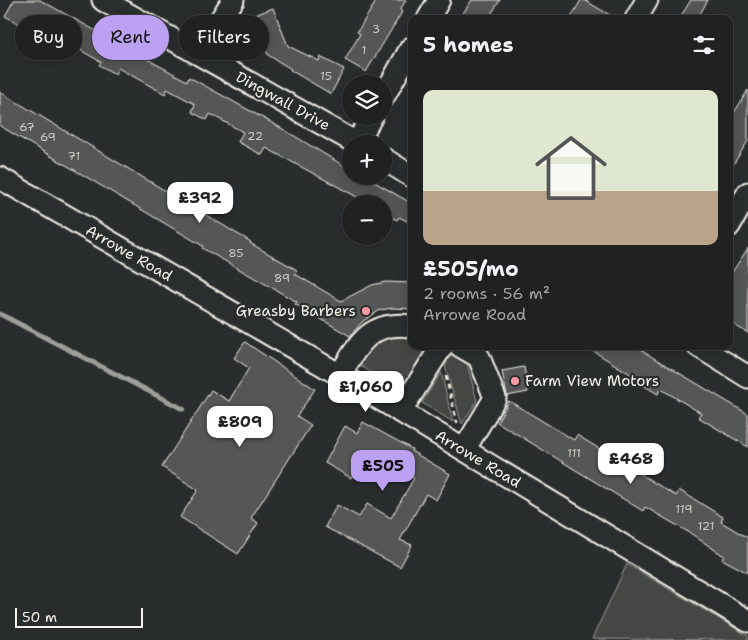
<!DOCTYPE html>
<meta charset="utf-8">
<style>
:root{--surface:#202222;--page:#282a2a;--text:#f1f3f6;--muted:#a2a4a5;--line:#3d3f40;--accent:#bca0f2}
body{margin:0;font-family:"Shantell Sans",sans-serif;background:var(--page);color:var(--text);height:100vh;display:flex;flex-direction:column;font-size:19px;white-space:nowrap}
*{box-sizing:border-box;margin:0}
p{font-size:16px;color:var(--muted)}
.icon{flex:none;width:28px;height:28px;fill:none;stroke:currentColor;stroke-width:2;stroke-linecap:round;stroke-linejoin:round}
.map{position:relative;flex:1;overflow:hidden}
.panel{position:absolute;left:408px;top:15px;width:325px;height:335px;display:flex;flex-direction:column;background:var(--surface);border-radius:10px;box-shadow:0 2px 12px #0003,0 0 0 1px var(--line)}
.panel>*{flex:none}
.top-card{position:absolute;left:15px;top:15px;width:318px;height:45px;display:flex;gap:10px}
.buttons{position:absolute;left:342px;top:75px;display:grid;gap:10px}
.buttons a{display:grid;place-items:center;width:50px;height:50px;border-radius:50%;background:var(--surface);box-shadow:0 2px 12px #0003,0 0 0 1px var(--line);font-size:25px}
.scale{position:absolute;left:15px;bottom:12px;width:128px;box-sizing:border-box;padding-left:5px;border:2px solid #f4f1e8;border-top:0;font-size:14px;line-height:18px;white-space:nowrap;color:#f4f1e8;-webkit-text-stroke:4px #2a2d2e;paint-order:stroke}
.price{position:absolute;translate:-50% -42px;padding:0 11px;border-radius:10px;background:#fff;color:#222;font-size:16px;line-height:32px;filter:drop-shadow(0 1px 2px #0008)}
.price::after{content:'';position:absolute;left:50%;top:30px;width:15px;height:11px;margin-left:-8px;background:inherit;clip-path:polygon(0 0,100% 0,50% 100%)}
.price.current{background:var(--accent);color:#111}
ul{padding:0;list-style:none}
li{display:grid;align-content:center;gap:10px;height:265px;padding:0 15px}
li span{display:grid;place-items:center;height:155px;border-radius:10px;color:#555}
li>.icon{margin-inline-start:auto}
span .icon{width:90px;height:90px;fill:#fffc;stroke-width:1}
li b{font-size:21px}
h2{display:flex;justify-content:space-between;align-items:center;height:60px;padding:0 15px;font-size:21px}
.chip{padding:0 18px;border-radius:22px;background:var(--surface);box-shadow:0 2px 12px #0003,0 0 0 1px var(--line);font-size:18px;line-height:45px}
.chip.current{background:var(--accent);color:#111}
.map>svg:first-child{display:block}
</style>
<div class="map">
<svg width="748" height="640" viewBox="0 0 748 640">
<rect width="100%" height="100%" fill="#2a2d2e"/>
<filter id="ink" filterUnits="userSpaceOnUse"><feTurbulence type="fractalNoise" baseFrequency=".02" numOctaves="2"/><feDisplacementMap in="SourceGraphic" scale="10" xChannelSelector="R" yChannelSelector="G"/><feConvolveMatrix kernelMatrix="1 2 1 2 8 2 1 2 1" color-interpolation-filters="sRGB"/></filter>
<g filter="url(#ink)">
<!-- green -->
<path fill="#444645" stroke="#9c9c96" d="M389 334 411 336V346H427L401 390 359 365 374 343Z
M451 354 467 363 477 401 462 424 445 366Z
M441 372 453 422 422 403Z
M627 564 748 636V640L592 639Z"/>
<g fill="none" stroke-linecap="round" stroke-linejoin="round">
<!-- stream -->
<path stroke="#9f9f9a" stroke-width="5" d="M0 314 183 409"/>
</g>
<!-- building -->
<path fill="#555756" stroke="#f4f1e8" d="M14 0H40L187 81 189 77 281 128 351 170V176H364L411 203V223L399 217 397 220 384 213V204H370L266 148 262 155 238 142 243 132 210 114 207 120 192 112 195 104 167 89 165 94 118 68 115 74 99 65 101 62 30 21 27 28 5 16Z
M377 0H406L400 10 402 12 366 72 345 60 360 34 357 32Z
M472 0H500L488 19H459Z
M581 0H584L617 19H570Z
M691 0H708L697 19H679Z
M273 8 288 46 319 61 320 57 344 69 331 94 290 70 291 69 268 55 252 16Z
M748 90V141L729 171V121Z
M0 92 251 242 250 243 297 270 295 274 341 301 372 285 386 282 411 283V309L393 308 380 310 363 321 350 336 295 304 297 302 202 248 203 246 0 126Z
M748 248V333L729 322V277Z
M245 342 315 389 297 416 311 425 251 518 258 523 238 554 180 517 198 490 162 467 211 390 229 401 249 368 234 358Z
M585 346H644L642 351 748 414V447L698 417 701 413 661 389 658 394 643 385 645 383Z
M524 367 528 392 507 396 502 371Z
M509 401 574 440 577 435 676 496 679 490 723 517 721 522 748 538V573L722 559 724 556 690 533 645 507 643 511 497 422Z
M363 422 412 449 411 451 450 474 436 500 426 494 400 540 412 545 400 567 325 527 337 505 359 517 367 504 391 518 414 478 366 452 351 478 325 463 345 426 357 433Z"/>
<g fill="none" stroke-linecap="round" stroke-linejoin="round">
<!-- minor casing -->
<g stroke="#f4f1e8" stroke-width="25">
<path id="minor" d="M103 0 358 144
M428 19 439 0
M636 19 647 0
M199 54 233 0
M384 96 411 48
M357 143 372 116
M384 159 411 176
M0 178 340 375 748 621
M729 226 748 193
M460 346 479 357 495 398 464 450
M698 346 748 377
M340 375C359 343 370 321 411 326
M400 412 442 346"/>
</g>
<!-- path -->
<path stroke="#f4f1e8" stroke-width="3" stroke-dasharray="5 4" stroke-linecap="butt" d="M446 376 457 423"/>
<!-- minor -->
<use href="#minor" stroke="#2a2d2e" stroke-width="21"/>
</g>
</g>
<!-- markers -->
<g fill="#ff9aa2" stroke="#2a2d2e" stroke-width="2">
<circle cx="366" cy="311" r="5"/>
<circle cx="515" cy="381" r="5"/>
</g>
<g text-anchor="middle" stroke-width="4.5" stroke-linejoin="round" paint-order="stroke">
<!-- number labels -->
<g font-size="12" fill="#cccac4">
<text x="376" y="33">3</text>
<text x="364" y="54">1</text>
<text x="326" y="80">15</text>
<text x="27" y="131">67</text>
<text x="255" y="140">22</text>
<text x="48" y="141">69</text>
<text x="74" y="160">71</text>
<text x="236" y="257">85</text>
<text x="282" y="282">89</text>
<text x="574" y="457">111</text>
<text x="684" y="513">119</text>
<text x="706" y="530">121</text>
</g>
<!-- street labels -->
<g font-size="15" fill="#f4f1e8" stroke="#2a2d2e">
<text transform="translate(283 101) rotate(29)" y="5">Dingwall Drive</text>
<text transform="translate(129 253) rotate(30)" y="5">Arrowe Road</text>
<text transform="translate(478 459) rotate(31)" y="5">Arrowe Road</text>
</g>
<!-- poi labels -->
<g font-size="15" fill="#f4f1e8" stroke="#2a2d2e" text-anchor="end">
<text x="356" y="316">Greasby Barbers</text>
<text x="525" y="386" text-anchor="start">Farm View Motors</text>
</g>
</g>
</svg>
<div class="buttons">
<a><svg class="icon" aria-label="layers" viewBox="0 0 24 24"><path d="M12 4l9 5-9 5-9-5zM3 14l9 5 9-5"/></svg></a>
<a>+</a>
<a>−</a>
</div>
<div class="scale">50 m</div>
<b class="price" style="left:200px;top:224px">£392</b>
<b class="price" style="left:366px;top:413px">£1,060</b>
<b class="price" style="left:240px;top:448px">£809</b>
<b class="price" style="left:631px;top:485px">£468</b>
<b class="price current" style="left:383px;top:492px">£505</b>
<div class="top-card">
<a class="chip">Buy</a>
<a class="chip current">Rent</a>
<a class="chip">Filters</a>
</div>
<section class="panel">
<h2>5 homes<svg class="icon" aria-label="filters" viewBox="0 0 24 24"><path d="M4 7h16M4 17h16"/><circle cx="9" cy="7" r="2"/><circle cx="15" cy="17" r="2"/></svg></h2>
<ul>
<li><span style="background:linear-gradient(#dfe7d0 65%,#b9a48a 0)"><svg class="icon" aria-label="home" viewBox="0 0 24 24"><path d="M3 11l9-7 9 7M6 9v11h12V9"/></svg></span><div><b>£505/mo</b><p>2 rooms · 56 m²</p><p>Arrowe Road</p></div></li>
</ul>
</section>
</div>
